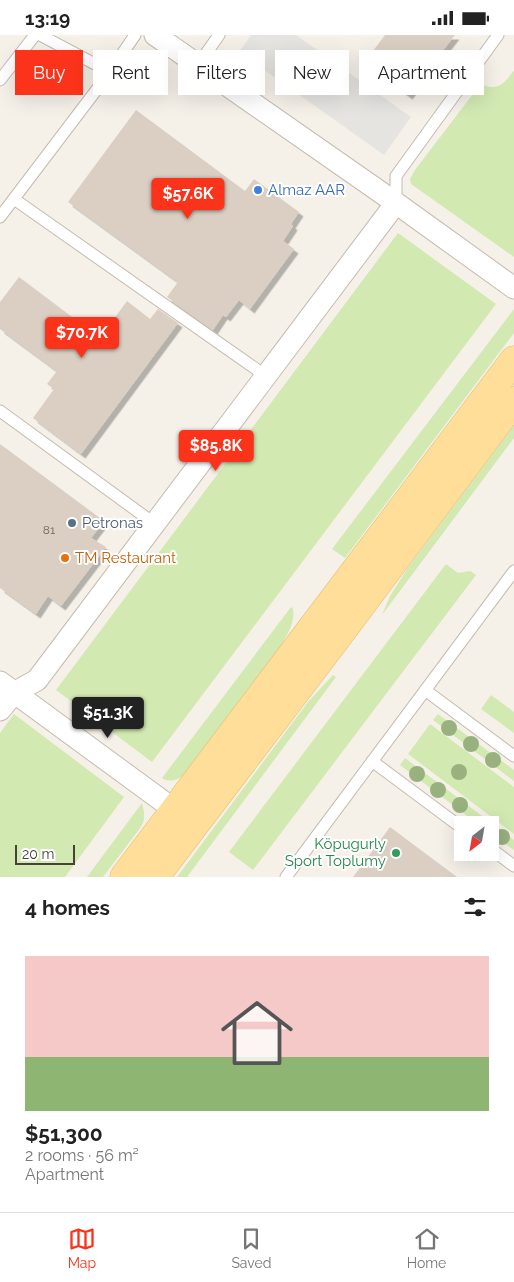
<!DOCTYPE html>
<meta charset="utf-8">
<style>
:root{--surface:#fff;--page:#f6f6f6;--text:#222;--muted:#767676;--line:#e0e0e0;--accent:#fb331a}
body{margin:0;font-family:Raleway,sans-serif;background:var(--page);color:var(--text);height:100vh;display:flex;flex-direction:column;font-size:19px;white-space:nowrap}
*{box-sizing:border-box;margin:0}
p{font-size:16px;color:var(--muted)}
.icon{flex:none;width:28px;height:28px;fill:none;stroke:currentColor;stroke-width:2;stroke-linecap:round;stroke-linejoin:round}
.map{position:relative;height:842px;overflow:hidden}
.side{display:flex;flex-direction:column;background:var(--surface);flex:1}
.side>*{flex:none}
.guide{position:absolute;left:15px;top:15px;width:485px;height:45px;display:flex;gap:10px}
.needle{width:32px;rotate:211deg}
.tools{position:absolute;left:454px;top:781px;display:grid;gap:10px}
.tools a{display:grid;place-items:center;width:45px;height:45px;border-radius:0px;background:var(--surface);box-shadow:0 5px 20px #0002;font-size:25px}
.scale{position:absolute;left:15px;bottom:12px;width:60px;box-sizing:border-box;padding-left:5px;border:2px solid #494137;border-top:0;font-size:14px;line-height:18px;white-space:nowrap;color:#494137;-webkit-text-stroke:4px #fff;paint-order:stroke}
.price{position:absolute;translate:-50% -42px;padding:0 11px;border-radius:5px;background:var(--accent);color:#fff;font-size:16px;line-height:32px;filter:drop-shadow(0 1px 2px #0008)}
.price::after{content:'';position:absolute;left:50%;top:30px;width:15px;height:11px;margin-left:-8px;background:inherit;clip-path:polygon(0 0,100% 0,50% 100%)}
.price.on{background:#222;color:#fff}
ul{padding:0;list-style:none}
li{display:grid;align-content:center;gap:10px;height:265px;padding:0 25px}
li+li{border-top:1px solid var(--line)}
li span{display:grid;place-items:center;height:155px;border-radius:0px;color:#555}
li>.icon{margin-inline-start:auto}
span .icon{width:90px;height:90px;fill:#fffc;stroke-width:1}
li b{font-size:21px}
h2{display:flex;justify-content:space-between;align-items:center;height:60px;padding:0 25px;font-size:21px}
.pill{padding:0 18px;border-radius:0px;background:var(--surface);box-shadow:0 5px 20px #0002;font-size:18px;line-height:45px}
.pill.on{background:var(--accent);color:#fff}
.status{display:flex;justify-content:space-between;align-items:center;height:35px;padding:0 25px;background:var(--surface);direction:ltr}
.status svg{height:14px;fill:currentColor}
.dock{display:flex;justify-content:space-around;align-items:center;height:70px;border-top:1px solid var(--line);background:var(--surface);font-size:14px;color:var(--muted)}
.dock a{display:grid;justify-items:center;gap:2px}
.dock .on{color:var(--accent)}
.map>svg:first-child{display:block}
</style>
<div class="status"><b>13:19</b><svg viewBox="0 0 49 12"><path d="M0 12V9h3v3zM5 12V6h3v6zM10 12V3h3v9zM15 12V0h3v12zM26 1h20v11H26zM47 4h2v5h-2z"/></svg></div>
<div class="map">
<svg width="514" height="842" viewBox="0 0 514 842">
<defs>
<filter id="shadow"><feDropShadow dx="4.5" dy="4.5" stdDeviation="0" flood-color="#0004"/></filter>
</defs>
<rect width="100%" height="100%" fill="#f5f1e9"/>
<!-- green -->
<path fill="#d2e9b2" d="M514 35V222L411 149 410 144 415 135 479 51C485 49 486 52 491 52 502 53 509 42 514 35Z
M398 198 496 269 152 727 56 655Z
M514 274V298L345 523 332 514Z
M514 390V403L382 580 390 561 407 534Z
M446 529 458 538 470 536 476 540 253 835 229 817Z
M291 572 293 574C295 588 288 599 281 610L183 741C177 745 169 748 162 743Z
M333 640 336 642 187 842H177L308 667Z
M491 660 514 677V698L481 674Z
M14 679 124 762 65 842H0V698Z
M438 679 514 735V746L433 685Z
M430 689 514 752V799L408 719Z
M405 723 514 805V815L490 798V790H479L400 730Z
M142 768C145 781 146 785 138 796L103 842H87Z"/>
<!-- parking -->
<path fill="#e6e4e1" d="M251 0H296L411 82 384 120 239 17Z"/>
<!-- building -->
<path fill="#dacfc2" filter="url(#shadow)" d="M385 0H455L408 60 364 28Z
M136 75 245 156 254 144 299 177 291 189 293 191 283 206 294 214 250 274 239 265 226 282 223 280 213 295 167 262 178 247 68 167Z
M19 242 92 297 100 287 108 292 127 266 150 284 158 274 178 288 81 419 33 383 54 354 47 349 57 336 0 294V267Z
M0 409 104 486 91 503 106 512 61 571 48 561 36 579 0 553Z
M390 792 410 807 457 842H353Z"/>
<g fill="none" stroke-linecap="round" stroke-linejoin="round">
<!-- service casing -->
<g stroke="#c4bbaf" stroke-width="13">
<path id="service" d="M40 0 110 37
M198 30 219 0
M0 45 35 0
M14 164 266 341
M396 168V141L498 0
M0 182 110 37 135 0
M0 376 155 489
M425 655 514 721
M372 726 462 793
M490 813 514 831
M286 842 514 536"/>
</g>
<!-- minor casing -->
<g stroke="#c4bbaf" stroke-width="23">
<path id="minor" d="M155 0 396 168 514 253
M0 647 187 784
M0 675 14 658 37 645 396 168"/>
</g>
<!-- primary casing -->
<g stroke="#e5ba67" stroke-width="29">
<path id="primary" d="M124 842 514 325
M155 842 336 604 514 366"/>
</g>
<!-- service -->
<use href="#service" stroke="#fff" stroke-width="11"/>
<!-- minor -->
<use href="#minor" stroke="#fff" stroke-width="21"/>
<!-- primary -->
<use href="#primary" stroke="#ffde99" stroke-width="28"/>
</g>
<!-- trees -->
<g fill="#98b17f">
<circle cx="449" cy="693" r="8"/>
<circle cx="471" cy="709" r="8"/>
<circle cx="493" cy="725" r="8"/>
<circle cx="459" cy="737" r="8"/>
<circle cx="417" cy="739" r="8"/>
<circle cx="438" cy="755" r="8"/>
<circle cx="460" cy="770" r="8"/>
<circle cx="502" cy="802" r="8"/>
</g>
<!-- markers -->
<circle fill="#3f7fe0" stroke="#fff" stroke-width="2" cx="258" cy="155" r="5"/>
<circle fill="#5c6f8a" stroke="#fff" stroke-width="2" cx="72" cy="488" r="5"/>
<circle fill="#e8710a" stroke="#fff" stroke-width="2" cx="65" cy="523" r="5"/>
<circle fill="#2e9e5b" stroke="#fff" stroke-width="2" cx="396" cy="818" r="5"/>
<g text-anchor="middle" stroke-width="4" stroke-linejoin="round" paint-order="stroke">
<!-- number labels -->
<g font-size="12" fill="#6d645a">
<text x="49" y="499">81</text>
</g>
<!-- shop labels -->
<g font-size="15" fill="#366cbe" stroke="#fff" text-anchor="start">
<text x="268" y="160">Almaz AAR</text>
</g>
<!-- service labels -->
<g font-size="15" fill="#4e5e75" stroke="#fff" text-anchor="start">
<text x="82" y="493">Petronas</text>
</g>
<!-- food labels -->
<g font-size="15" fill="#c56008" stroke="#fff" text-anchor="start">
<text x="75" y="528">TM Restaurant</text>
</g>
<!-- leisure labels -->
<g font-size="15" fill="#27864d" stroke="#fff" text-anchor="end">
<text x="386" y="814">Köpugurly<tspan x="386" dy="17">Sport Toplumy</tspan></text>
</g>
</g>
</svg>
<div class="tools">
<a><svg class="needle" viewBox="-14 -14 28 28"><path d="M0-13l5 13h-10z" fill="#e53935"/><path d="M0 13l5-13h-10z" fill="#767676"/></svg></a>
</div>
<div class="scale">20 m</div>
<b class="price" style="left:188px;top:185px">$57.6K</b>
<b class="price" style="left:82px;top:324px">$70.7K</b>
<b class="price" style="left:216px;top:437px">$85.8K</b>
<b class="price on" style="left:108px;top:704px">$51.3K</b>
<div class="guide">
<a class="pill on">Buy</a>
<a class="pill">Rent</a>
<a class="pill">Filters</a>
<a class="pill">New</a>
<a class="pill">Apartment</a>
</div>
</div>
<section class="side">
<h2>4 homes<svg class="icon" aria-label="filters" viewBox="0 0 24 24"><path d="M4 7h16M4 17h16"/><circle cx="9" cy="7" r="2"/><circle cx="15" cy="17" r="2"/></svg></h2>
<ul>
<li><span style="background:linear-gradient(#f6c9c9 65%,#8fb573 0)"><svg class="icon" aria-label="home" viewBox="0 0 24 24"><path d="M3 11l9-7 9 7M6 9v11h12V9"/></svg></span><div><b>$51,300</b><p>2 rooms · 56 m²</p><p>Apartment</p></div></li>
</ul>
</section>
<nav class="dock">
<a class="on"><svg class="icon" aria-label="map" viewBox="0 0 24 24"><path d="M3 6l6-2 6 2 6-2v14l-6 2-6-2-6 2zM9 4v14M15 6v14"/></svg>Map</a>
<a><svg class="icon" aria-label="saved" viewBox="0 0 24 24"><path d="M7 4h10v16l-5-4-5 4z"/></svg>Saved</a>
<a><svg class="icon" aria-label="home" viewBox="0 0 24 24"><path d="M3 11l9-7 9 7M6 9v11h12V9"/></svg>Home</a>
</nav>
